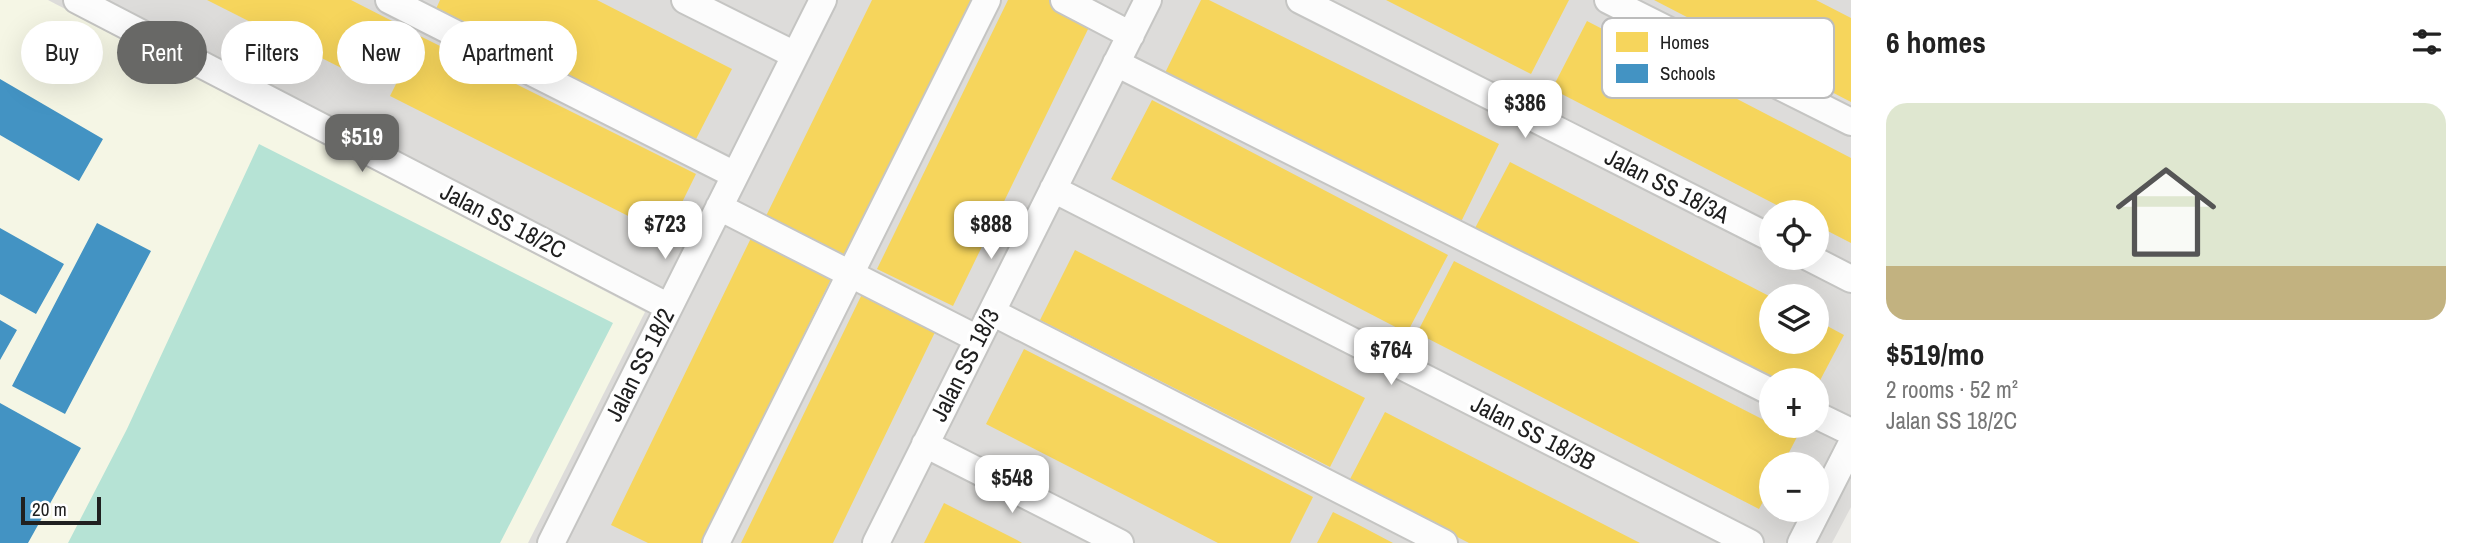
<!DOCTYPE html>
<meta charset="utf-8">
<style>
:root{--surface:#fff;--page:#f6f6f6;--text:#222;--muted:#767676;--line:#e0e0e0;--accent:#686866}
body{margin:0;font-family:"Archivo Narrow",sans-serif;background:var(--page);color:var(--text);height:100vh;display:flex;flex-direction:column;font-size:26px;white-space:nowrap}
*{box-sizing:border-box;margin:0}
p{font-size:23px;color:var(--muted)}
.icon{flex:none;width:38px;height:38px;fill:none;stroke:currentColor;stroke-width:2;stroke-linecap:round;stroke-linejoin:round}
.map{position:relative;flex:1;overflow:hidden}
.details{display:flex;flex-direction:column;background:var(--surface);width:630px}
.details>*{flex:none}
.guide{position:absolute;left:21px;top:21px;width:665px;height:63px;display:flex;gap:14px}
.tools{position:absolute;left:1759px;top:200px;display:grid;gap:14px}
.tools a{display:grid;place-items:center;width:70px;height:70px;border-radius:50%;background:var(--surface);box-shadow:0 7px 28px #0002;font-size:35px}
.scale{position:absolute;left:21px;bottom:18px;width:80px;box-sizing:border-box;padding-left:7px;border:4px solid #202020;border-top:0;font-size:19px;line-height:24px;white-space:nowrap;color:#202020;-webkit-text-stroke:5px #fff;paint-order:stroke}
.price{position:absolute;translate:-50% -60px;padding:0 16px;border-radius:14px;background:#fff;color:#222;font-size:23px;line-height:46px;filter:drop-shadow(0 2px 4px #0008)}
.price::after{content:'';position:absolute;left:50%;top:42px;width:21px;height:16px;margin-left:-10px;background:inherit;clip-path:polygon(0 0,100% 0,50% 100%)}
.price.current{background:var(--accent);color:#fff}
ul{padding:0;list-style:none}
li{display:grid;align-content:center;gap:14px;height:371px;padding:0 35px}
li+li{border-top:2px solid var(--line)}
li span{display:grid;place-items:center;height:217px;border-radius:21px;color:#555}
li>.icon{margin-inline-start:auto}
span .icon{width:126px;height:126px;fill:#fffc;stroke-width:1}
li b{font-size:30px}
h2{display:flex;justify-content:space-between;align-items:center;height:84px;padding:0 35px;font-size:30px}
.tag{padding:0 24px;border-radius:32px;background:var(--surface);box-shadow:0 7px 28px #0002;font-size:24px;line-height:63px}
.tag.current{background:var(--accent);color:#fff}
main{display:flex;flex:1;min-height:0}
.map>svg:first-child{display:block}
</style>
<main>
<div class="map">
<svg width="1851" height="543" viewBox="0 0 1851 543">
<rect width="100%" height="100%" fill="#eeede9"/>
<!-- residential -->
<path fill="#dddcda" fill-rule="evenodd" d="M0 0H1851V507L1832 543H0ZM1771 212H1816V257H1771ZM1771 296H1816V341H1771ZM1771 380H1816V425H1771ZM1771 464H1816V509H1771Z"/>
<!-- education -->
<path fill="#f5f6e5" d="M0 0H48L645 312 528 543H0Z"/>
<!-- pitch -->
<path fill="#b6e3d5" d="M259 144 613 323 500 543H68L127 429Z"/>
<!-- homes -->
<path fill="#f6d55c" d="M207 0H351L396 23 367 81Z
M440 0H597L732 69 695 141 436 9Z
M872 0H972L847 256 766 216Z
M1008 0H1049L1092 21 953 306 877 269Z
M1201 0H1209L1499 144 1459 226 1162 79Z
M1386 0H1569L1531 74Z
M1654 0H1816L1851 18V102Z
M1587 21 1851 158V243L1816 225V212H1790L1552 89Z
M420 36 696 174 666 235 390 96Z
M1152 100 1448 255 1407 333 1111 179Z
M1510 162 1771 297V341H1816V320L1844 335 1816 388V380H1771L1474 230Z
M753 234 834 273 702 543H648L611 525Z
M1075 250 1365 398 1330 467 1040 320Z
M1454 261 1797 437 1783 464H1771V487L1759 509 1417 333Z
M864 290 938 326 833 543H741Z
M1024 349 1313 497 1290 543H1218L986 424Z
M1385 412 1640 543H1469L1349 481Z
M944 503 1017 540 1022 543H924Z
M1333 512 1357 524 1393 543H1317Z"/>
<!-- schools -->
<path fill="#4393c3" d="M0 79 103 139 79 181 0 135Z
M97 223 151 251 65 414 12 386Z
M0 228 64 264 36 314 0 294Z
M0 320 17 330 0 360Z
M0 403 81 448 28 543H0Z"/>
<g fill="none" stroke-linecap="round" stroke-linejoin="round">
<!-- minor casing -->
<g stroke="#c5c5c3" stroke-width="30">
<path id="minor" d="M77 0 669 307
M389 0 735 175
M685 0 795 55
M1064 0 1131 35
M1300 0 1771 238
M1608 0 1851 122
M1116 63 1771 392
M1053 189 1750 543
M719 207 978 339
M1808 257 1851 279
M992 312 1444 543
M1816 415 1851 432
M925 444 1120 543
M551 543 823 0
M716 543 987 0
M876 543 1148 0
M1801 543 1851 445"/>
</g>
<!-- minor -->
<use href="#minor" stroke="#fcfcfc" stroke-width="26"/>
</g>
<g text-anchor="middle" stroke-width="7" stroke-linejoin="round" paint-order="stroke">
<!-- street labels -->
<g font-size="24" fill="#202020" stroke="#fff">
<text transform="translate(1667 186) rotate(27)" y="8">Jalan SS 18/3A</text>
<text transform="translate(503 221) rotate(27)" y="8">Jalan SS 18/2C</text>
<text transform="translate(640 365) rotate(-63)" y="8">Jalan SS 18/2</text>
<text transform="translate(965 365) rotate(-63)" y="8">Jalan SS 18/3</text>
<text transform="translate(1533 433) rotate(27)" y="8">Jalan SS 18/3B</text>
</g>
</g>
<!-- legend -->
<rect x="1602" y="18" width="232" height="80" rx="10" fill="#fff" stroke="#bcbcbc" stroke-width="2"/>
<rect x="1616" y="32" width="32" height="20" fill="#f6d55c"/>
<rect x="1616" y="64" width="32" height="19" fill="#4393c3"/>
<g font-size="19" fill="#202020">
<text x="1660" y="49">Homes</text>
<text x="1660" y="80">Schools</text>
</g>
</svg>
<div class="tools">
<a><svg class="icon" aria-label="locate" viewBox="0 0 24 24"><circle cx="12" cy="12" r="6"/><path d="M12 2v4M12 18v4M2 12h4M18 12h4"/></svg></a>
<a><svg class="icon" aria-label="layers" viewBox="0 0 24 24"><path d="M12 4l9 5-9 5-9-5zM3 14l9 5 9-5"/></svg></a>
<a>+</a>
<a>−</a>
</div>
<div class="scale">20 m</div>
<b class="price" style="left:1525px;top:140px">$386</b>
<b class="price current" style="left:362px;top:174px">$519</b>
<b class="price" style="left:665px;top:261px">$723</b>
<b class="price" style="left:991px;top:261px">$888</b>
<b class="price" style="left:1391px;top:387px">$764</b>
<b class="price" style="left:1012px;top:515px">$548</b>
<div class="guide">
<a class="tag">Buy</a>
<a class="tag current">Rent</a>
<a class="tag">Filters</a>
<a class="tag">New</a>
<a class="tag">Apartment</a>
</div>
</div>
<section class="details">
<h2>6 homes<svg class="icon" aria-label="filters" viewBox="0 0 24 24"><path d="M4 7h16M4 17h16"/><circle cx="9" cy="7" r="2"/><circle cx="15" cy="17" r="2"/></svg></h2>
<ul>
<li><span style="background:linear-gradient(#dfe7d0 75%,#c2b280 0)"><svg class="icon" aria-label="home" viewBox="0 0 24 24"><path d="M3 11l9-7 9 7M6 9v11h12V9"/></svg></span><div><b>$519/mo</b><p>2 rooms · 52 m²</p><p>Jalan SS 18/2C</p></div></li>
</ul>
</section>
</main>
